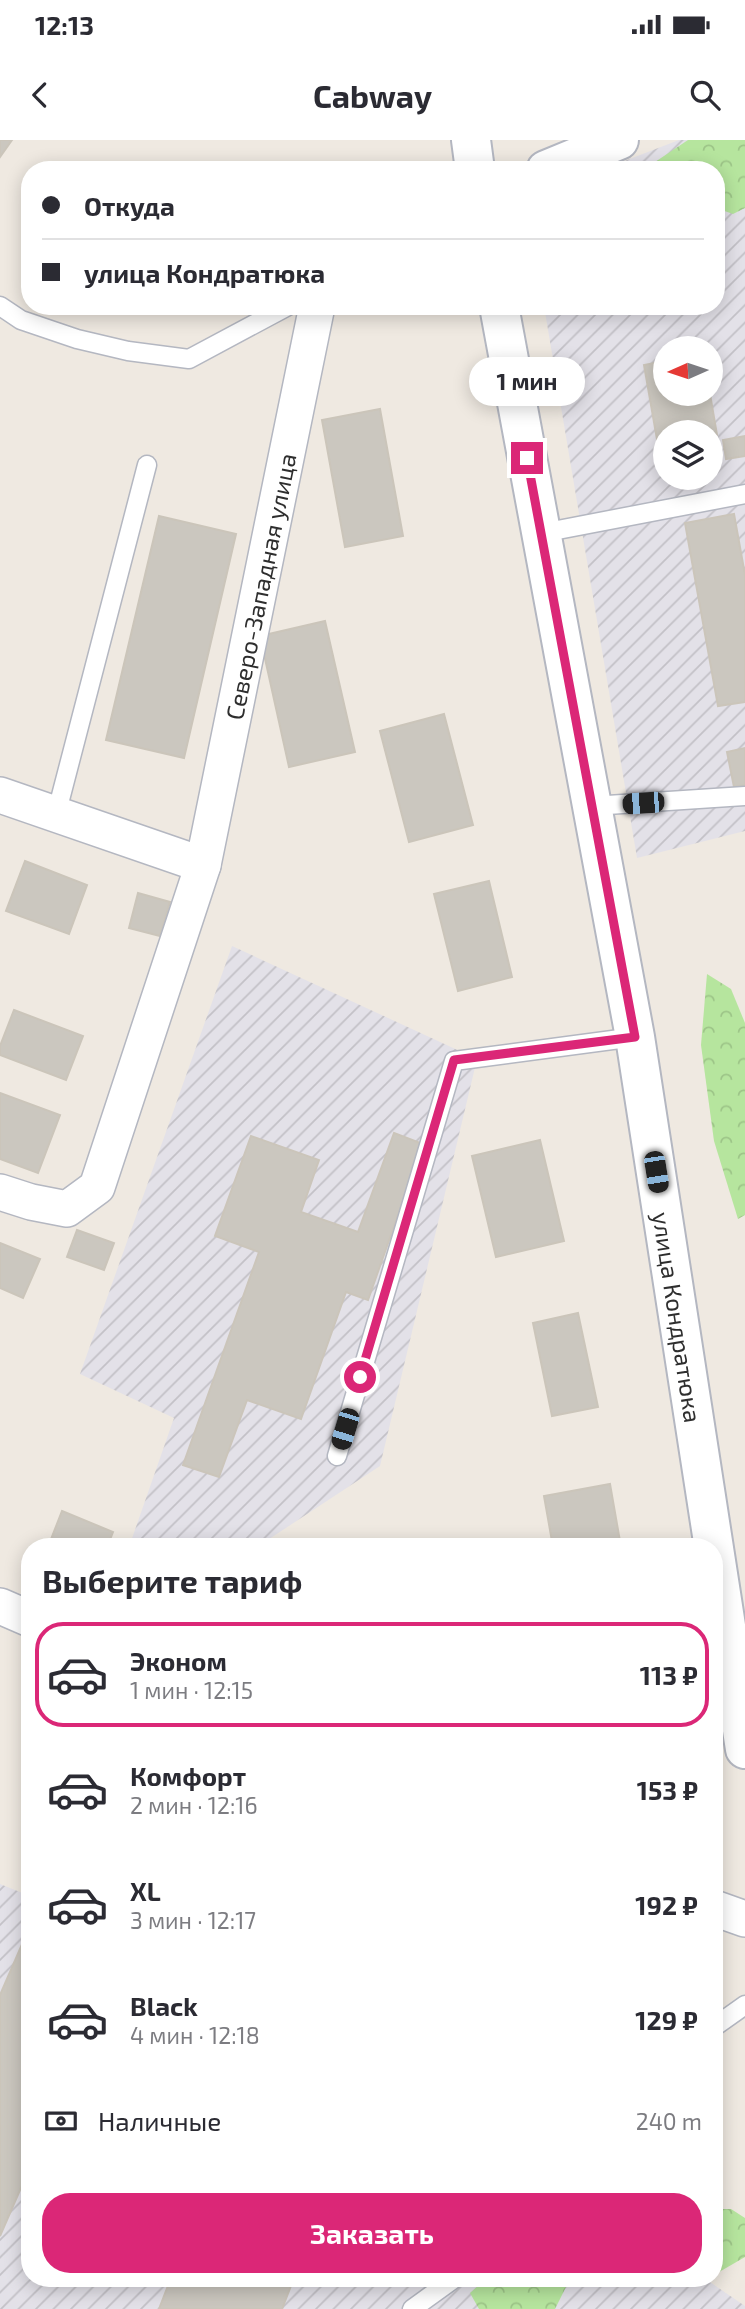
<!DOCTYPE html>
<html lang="ru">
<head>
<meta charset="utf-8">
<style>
	body { margin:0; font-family:"Exo 2",sans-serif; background:#f2f2f3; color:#2b2b33; height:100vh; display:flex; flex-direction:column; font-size:26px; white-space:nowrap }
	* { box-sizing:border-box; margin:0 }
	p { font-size:23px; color:#7c7c81 }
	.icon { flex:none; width:38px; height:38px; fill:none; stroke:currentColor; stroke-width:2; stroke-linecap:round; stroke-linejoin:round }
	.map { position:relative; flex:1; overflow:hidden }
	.side { position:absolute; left:21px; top:1398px; width:702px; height:749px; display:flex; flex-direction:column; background:#fff; border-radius:28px; box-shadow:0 4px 18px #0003 }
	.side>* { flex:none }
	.hud { position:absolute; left:21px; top:21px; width:704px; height:154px; border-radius:28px; box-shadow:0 4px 18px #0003; display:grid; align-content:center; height:154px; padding:0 21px; background:#fff }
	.needle { width:46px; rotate:267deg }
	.tools { position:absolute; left:653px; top:196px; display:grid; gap:14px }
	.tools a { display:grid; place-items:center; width:70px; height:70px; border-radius:50%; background:#fff; box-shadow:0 4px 18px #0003; font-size:35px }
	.end { position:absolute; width:32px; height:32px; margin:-16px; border:9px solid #db2777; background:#fff; box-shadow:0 0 0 4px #fff }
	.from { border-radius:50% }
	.bubble { position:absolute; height:49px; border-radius:24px; background:#fff; box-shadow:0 4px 18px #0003; font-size:23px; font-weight:700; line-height:49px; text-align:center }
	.car { position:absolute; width:21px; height:42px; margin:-21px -10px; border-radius:9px; box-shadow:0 0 5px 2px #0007; background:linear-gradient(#222 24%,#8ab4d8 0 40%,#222 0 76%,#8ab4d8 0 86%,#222 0) }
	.hud b { display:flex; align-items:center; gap:24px; height:66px; font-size:26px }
	.hud b+b { border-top:2px solid #e1e1e2 }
	.hud i { width:18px; height:18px; background:#2b2b33 }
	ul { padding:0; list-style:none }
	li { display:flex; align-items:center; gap:21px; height:105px; margin:0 14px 10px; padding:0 7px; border:4px solid transparent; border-radius:28px }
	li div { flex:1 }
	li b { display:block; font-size:26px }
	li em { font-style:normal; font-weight:700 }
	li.active { border-color:#db2777 }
	li>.icon { width:63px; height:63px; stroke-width:1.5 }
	h2 { padding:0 21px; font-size:32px; line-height:84px }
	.pay { display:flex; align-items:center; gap:18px; height:77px; padding:0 21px; font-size:26px }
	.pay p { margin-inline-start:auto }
	.action { display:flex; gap:14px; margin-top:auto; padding:14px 21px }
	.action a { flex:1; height:80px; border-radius:28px; background:#db2777; color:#fff; font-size:28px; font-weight:700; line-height:80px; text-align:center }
	.status { display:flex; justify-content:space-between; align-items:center; height:49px; padding:0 35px; background:#fff; direction:ltr }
	.status svg { height:19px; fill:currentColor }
	header { display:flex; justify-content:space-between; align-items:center; height:91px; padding:0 21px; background:#fff; font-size:32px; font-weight:700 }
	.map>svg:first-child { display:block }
	.industrial { fill:url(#industrial-furrows); fill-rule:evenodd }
	.forest { fill:url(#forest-crowns) }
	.building { fill:#cbc7bf; stroke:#cbc5ba; stroke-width:2 }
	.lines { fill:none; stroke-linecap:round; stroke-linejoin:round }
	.lane-casing { stroke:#b4b7c1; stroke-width:21 }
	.street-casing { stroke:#b4b7c1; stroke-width:38 }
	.secondary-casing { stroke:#b4b7c1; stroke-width:42 }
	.lane { stroke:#fff; stroke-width:18 }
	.street { stroke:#fff; stroke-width:35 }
	.secondary { stroke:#fff; stroke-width:38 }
	.route { stroke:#db2777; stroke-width:9 }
	.labels { text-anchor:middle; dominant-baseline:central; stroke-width:6; stroke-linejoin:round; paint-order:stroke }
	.street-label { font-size:24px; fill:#2e2e2e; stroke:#fff }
</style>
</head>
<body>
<div class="status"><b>12:13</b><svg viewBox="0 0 49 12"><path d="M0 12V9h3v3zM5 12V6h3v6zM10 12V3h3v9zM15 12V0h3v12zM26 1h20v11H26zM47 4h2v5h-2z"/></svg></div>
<header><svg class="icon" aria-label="back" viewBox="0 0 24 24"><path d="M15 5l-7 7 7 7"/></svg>Cabway<svg class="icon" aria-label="search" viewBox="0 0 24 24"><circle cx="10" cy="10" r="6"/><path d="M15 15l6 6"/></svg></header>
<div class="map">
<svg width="745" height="2169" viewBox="0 0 745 2169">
	<defs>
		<pattern id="industrial-furrows" width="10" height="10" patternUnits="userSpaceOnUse" patternTransform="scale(1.75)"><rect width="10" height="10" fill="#e3e1e8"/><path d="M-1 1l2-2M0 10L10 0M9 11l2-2" fill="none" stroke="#c3c1c7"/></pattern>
		<pattern id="forest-crowns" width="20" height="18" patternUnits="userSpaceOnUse" patternTransform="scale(1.75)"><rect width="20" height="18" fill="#b6e59e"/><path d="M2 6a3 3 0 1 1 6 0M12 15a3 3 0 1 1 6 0" fill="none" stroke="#9dc588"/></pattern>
	</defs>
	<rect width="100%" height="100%" fill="#efe9e1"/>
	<g class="industrial">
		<path d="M679,0h66v691l-108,27 -93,-552h172v-136h-115zM665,208h45v46h-45zM665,292h45v46h-45z"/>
		<path d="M232,806l245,113 -97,407 -123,81h-128l45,-129 -94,-44z"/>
		<path d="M0,1744l30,12v382h674l41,28v3h-745z"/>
	</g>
	<g class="forest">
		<path d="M688,0h57v68l-12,6 -17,-6v-38h-73z"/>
		<path d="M707,834l24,15 14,34v192l-7,4 -24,-78 -13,-96z"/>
		<path d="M714,2069h17l14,9v39l-31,18z"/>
		<path d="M486,2139v-1l84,1 -15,30h-76l-9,-16z"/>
	</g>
	<g class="building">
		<path d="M0,0h12l-12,17z"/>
		<path d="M665,221v33h45l7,41 -7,1v-4h-45v12l-7,1 -14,-80z"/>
		<path d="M380,269l23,127 -58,11 -23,-127z"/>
		<path d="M745,296v20l-19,3 -3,-19z"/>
		<path d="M734,374l11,61v127l-27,4 -33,-183z"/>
		<path d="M159,376l77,18 -52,224 -78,-18z"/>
		<path d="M325,481l30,131 -66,15 -29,-131z"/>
		<path d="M444,574l29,111 -64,17 -29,-111z"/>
		<path d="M745,608v37l-11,2 -7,-35z"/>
		<path d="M25,721l62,24 -18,49 -63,-23z"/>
		<path d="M489,741l23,96 -54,14 -24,-97z"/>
		<path d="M138,753l32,9 -10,34 -31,-8z"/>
		<path d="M14,870l69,26 -17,44 -66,-25v-9z"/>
		<path d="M0,953l60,22 -22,58 -38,-14z"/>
		<path d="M394,993l29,11 -55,156 -22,-8 -45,127 -54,-19 -28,77 -36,-12 76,-213 -44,-16 36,-100 68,24 -18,52 57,20z"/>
		<path d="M540,1000l24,101 -68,16 -24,-101z"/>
		<path d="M77,1090l37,13 -10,27 -37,-13z"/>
		<path d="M0,1103l40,16 -17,39 -23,-10z"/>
		<path d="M578,1173l20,94 -46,9 -19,-93z"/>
		<path d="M610,1344l11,63h-68l-9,-51z"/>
		<path d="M62,1371l51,21 -6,15h-59z"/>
		<path d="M30,1786v241l-30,69v-241z"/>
		<path d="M171,2138h123l-12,31h-123z"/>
	</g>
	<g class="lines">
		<g class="lane-casing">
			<g id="lane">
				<path d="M0,166l21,14 56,19 51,12 61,8 99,-53"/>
				<path d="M542,393l203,-39"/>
				<path d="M592,666l153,-10"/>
				<path d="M56,675l91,-350"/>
				<path d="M337,1316l117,-395 181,-24"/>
				<path d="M714,1887l31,-22"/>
				<path d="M412,2169l43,-31"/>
			</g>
		</g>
		<g class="street-casing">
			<g id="street">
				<path d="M0,655l203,70"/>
				<path id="s1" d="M0,1052l31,10 36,7 30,-22 106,-322 114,-559"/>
				<path d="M0,1466l30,13"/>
				<path d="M714,1768l31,11"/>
			</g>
		</g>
		<g class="secondary-casing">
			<g id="secondary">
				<path d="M471,0l4,30"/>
				<path d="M546,30l73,-30"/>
				<path id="s2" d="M499,166l136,731 110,712"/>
			</g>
		</g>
		<use href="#lane" class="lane"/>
		<use href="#street" class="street"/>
		<use href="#secondary" class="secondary"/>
	</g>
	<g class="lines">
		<path class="route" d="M360,1237l94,-317 181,-23 -108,-579"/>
	</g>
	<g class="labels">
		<g class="street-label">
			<text stroke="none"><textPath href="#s1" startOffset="730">Северо-Западная улица</textPath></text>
			<text stroke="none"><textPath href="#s2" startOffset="1027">улица Кондратюка</textPath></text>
		</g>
	</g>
</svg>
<div class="tools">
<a><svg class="needle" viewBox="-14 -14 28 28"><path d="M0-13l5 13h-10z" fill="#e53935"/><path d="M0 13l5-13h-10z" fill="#7c7c81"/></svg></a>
<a><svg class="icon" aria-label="layers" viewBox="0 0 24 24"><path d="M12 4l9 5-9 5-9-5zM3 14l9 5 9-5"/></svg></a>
</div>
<i class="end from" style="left:360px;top:1237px"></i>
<i class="end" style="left:527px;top:318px"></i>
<div class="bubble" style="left:469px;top:217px;width:116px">1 мин</div>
<i class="car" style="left:643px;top:663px;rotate:266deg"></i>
<i class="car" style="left:656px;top:1032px;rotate:171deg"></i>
<i class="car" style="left:345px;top:1289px;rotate:197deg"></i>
<div class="hud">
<b><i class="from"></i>Откуда</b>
<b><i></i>улица Кондратюка</b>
</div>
<section class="side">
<h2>Выберите тариф</h2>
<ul>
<li class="active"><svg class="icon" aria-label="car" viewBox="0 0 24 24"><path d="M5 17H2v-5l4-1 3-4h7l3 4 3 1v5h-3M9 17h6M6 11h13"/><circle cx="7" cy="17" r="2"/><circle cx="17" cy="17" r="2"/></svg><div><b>Эконом</b><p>1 мин · 12:15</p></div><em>113 ₽</em></li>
<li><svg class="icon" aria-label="car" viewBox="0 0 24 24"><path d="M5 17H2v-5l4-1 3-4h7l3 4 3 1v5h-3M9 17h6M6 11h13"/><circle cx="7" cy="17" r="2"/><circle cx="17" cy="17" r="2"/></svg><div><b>Комфорт</b><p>2 мин · 12:16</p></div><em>153 ₽</em></li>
<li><svg class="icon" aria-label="car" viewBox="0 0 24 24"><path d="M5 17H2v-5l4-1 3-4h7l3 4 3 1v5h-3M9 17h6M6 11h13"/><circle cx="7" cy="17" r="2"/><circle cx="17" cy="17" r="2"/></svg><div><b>XL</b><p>3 мин · 12:17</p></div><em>192 ₽</em></li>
<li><svg class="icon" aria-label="car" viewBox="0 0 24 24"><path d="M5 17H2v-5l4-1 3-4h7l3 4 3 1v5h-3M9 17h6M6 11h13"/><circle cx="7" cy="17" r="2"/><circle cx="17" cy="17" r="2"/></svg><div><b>Black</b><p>4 мин · 12:18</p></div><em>129 ₽</em></li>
</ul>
<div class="pay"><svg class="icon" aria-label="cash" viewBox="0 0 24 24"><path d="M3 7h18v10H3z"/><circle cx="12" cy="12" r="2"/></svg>Наличные<p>240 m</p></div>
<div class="action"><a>Заказать</a></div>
</section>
</div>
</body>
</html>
